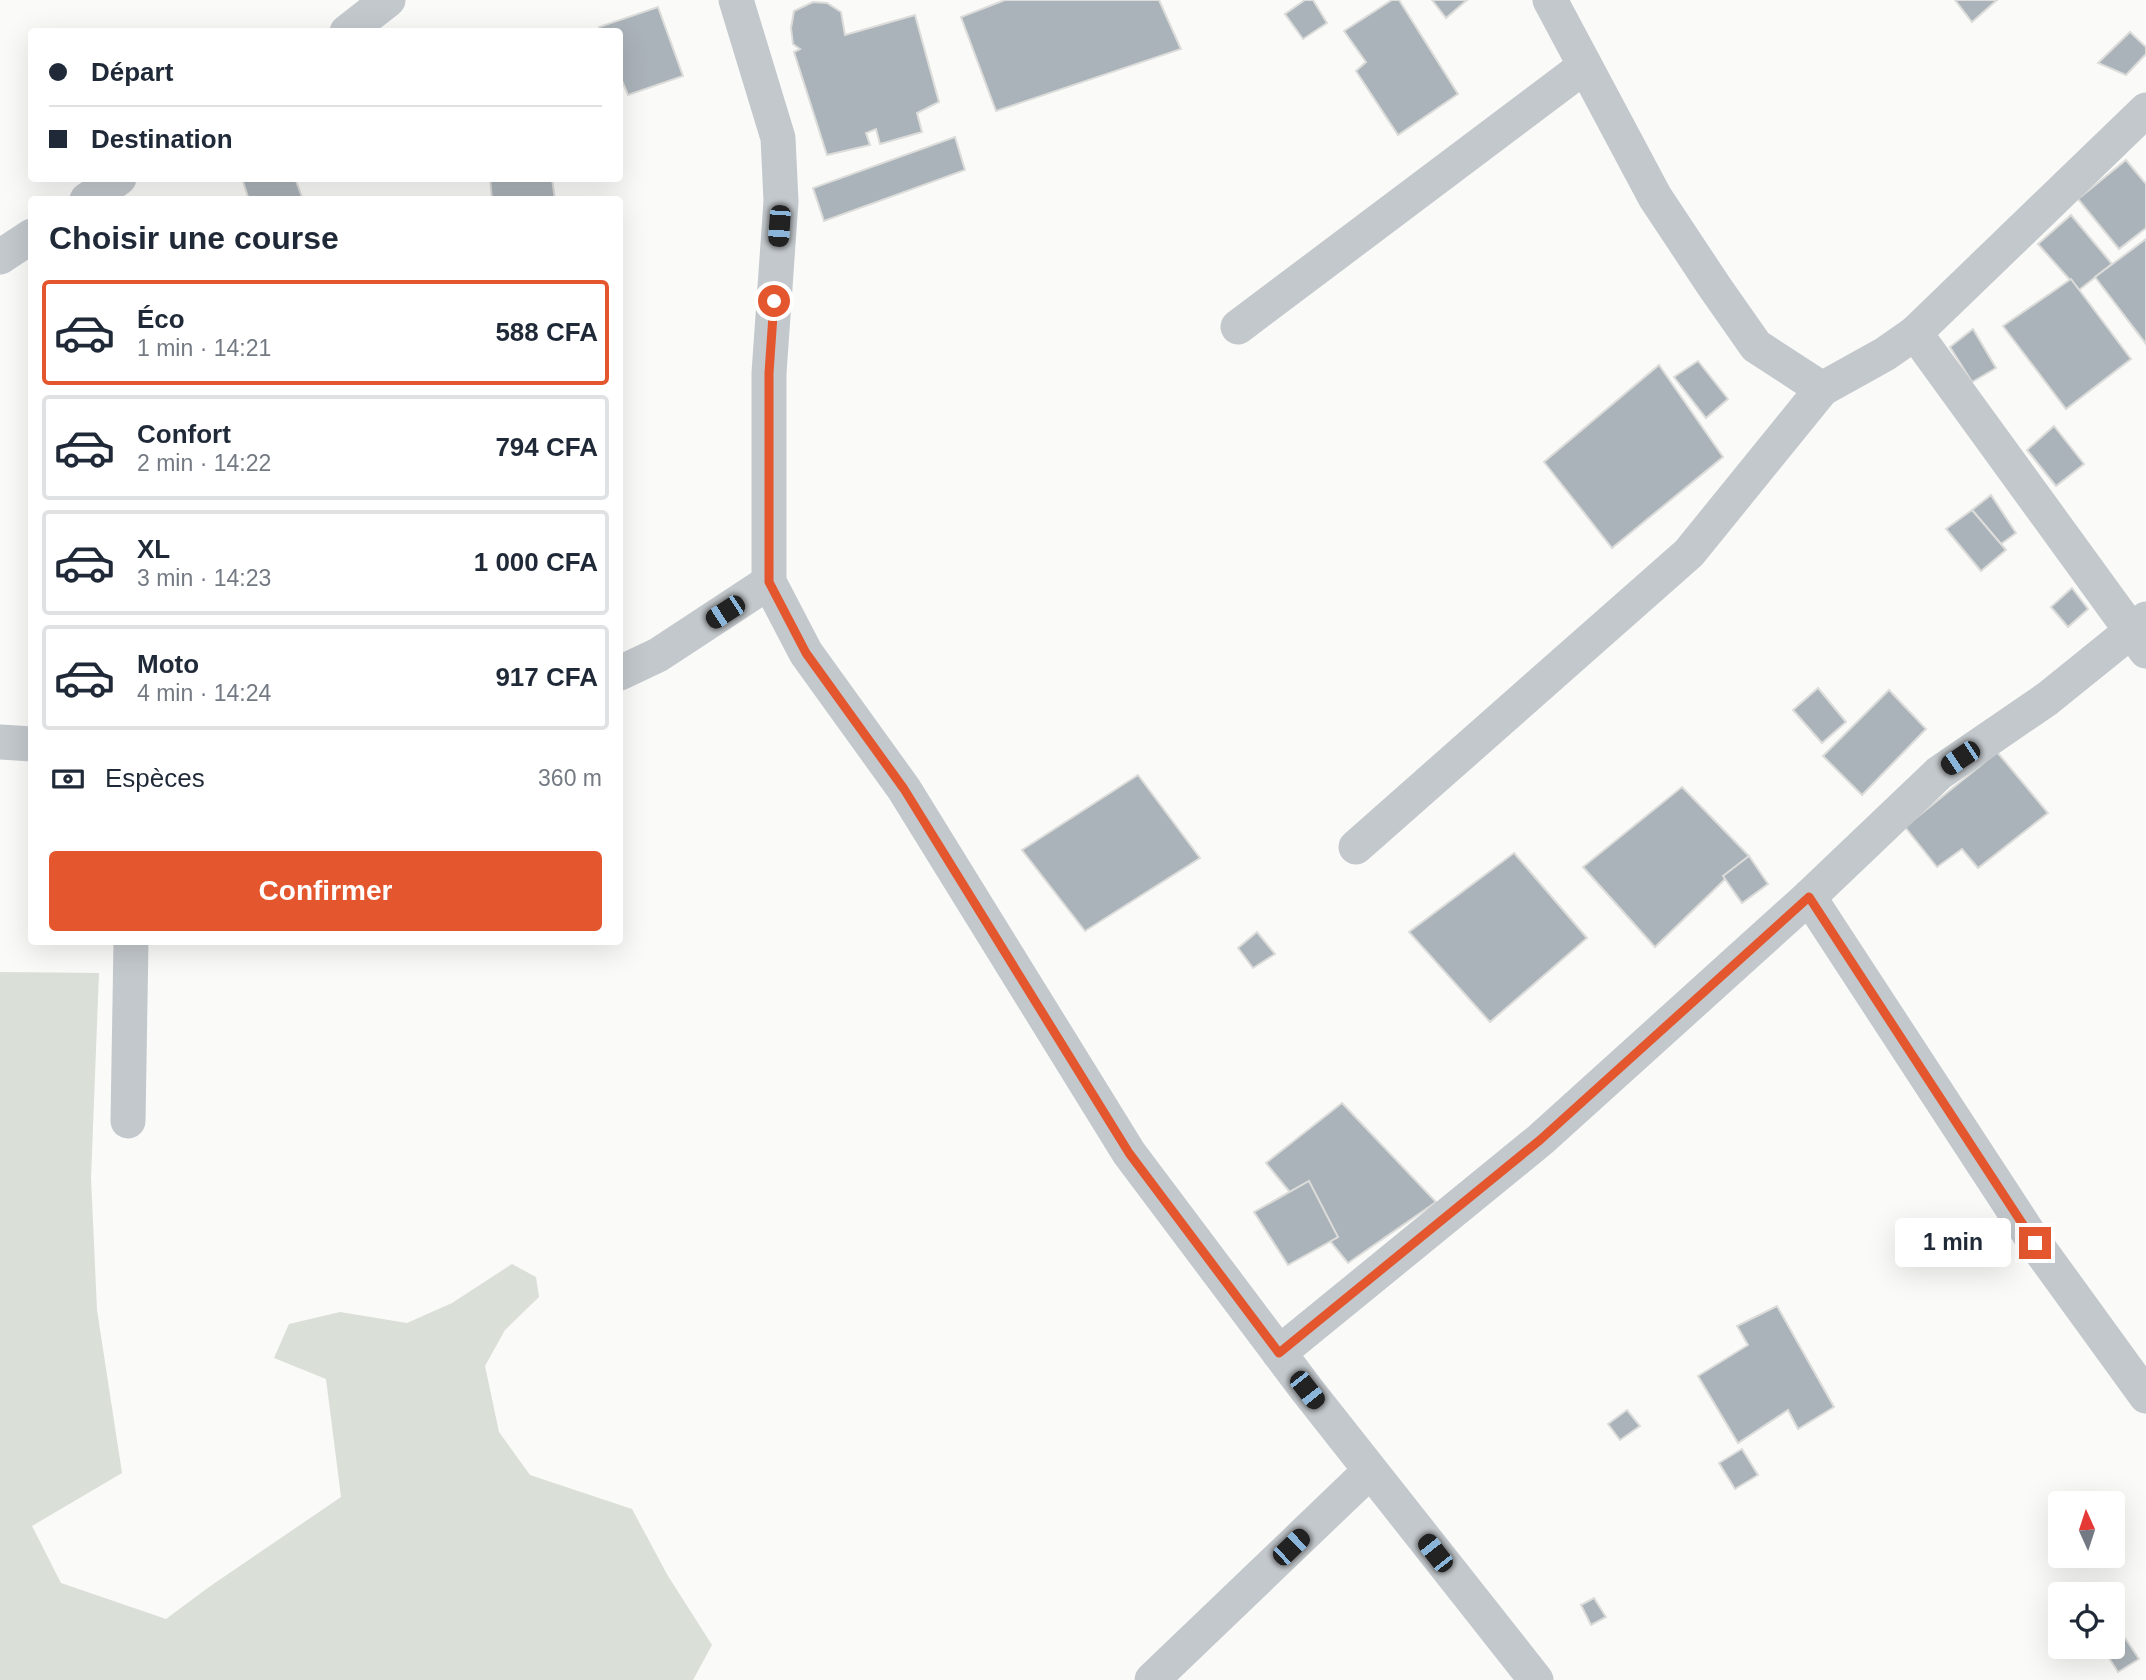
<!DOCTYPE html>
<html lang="fr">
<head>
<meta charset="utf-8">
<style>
	body { margin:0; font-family:Helvetica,sans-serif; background:#f6f6f7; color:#1f2937; height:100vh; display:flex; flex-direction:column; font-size:26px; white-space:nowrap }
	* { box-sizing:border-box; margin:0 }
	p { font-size:23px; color:#747a83 }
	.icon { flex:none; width:38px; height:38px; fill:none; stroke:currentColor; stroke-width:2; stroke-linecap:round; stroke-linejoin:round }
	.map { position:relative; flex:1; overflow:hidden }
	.details { position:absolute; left:28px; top:196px; width:595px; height:749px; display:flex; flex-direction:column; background:#fff; border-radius:7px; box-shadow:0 7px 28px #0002 }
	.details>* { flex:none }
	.hud { position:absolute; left:28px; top:28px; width:595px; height:154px; border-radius:7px; box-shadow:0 7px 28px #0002; display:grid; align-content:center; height:154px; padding:0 21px; background:#fff }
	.needle { width:46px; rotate:357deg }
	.tools { position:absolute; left:2048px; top:1491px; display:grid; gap:14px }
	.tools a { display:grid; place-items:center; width:77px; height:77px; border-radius:7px; background:#fff; box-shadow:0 7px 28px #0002; font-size:35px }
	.end { position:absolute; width:32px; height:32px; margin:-16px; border:9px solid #e4572e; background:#fff; box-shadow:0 0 0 4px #fff }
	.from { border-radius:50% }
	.bubble { position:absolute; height:49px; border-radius:7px; background:#fff; box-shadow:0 7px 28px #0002; font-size:23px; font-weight:700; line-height:49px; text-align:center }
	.car { position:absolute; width:21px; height:42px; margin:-21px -10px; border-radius:9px; box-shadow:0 0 5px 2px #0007; background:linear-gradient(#222 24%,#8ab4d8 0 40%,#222 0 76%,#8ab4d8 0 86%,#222 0) }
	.hud b { display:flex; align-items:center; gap:24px; height:66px; font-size:26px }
	.hud b+b { border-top:2px solid #e0e1e3 }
	.hud i { width:18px; height:18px; background:#1f2937 }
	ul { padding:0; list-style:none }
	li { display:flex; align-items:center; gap:21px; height:105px; margin:0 14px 10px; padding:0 7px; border:4px solid #e0e1e3; border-radius:7px }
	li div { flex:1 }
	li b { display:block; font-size:26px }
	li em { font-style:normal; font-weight:700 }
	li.active { border-color:#e4572e }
	li>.icon { width:63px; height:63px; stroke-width:1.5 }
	h2 { padding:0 21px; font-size:32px; line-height:84px }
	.pay { display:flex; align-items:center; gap:18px; height:77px; padding:0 21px; font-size:26px }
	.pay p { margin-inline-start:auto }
	.action { display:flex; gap:14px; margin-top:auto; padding:14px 21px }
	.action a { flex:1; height:80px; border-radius:7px; background:#e4572e; color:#fff; font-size:28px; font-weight:700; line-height:80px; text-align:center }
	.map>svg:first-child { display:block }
	.green { fill:#dadfd7 }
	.building { fill:#aab3b9; stroke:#dcdcda; stroke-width:2 }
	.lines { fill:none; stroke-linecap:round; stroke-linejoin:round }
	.minor { stroke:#c3c8cc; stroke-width:35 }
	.route { stroke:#e4572e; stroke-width:9 }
</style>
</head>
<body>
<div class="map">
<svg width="2146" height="1680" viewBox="0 0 2146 1680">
	<rect width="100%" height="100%" fill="#fafaf8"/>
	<path class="green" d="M0,972l99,1 -8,205 6,132 25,163 -90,53 29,57 105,36 43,-32 132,-90 -15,-118 -52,-21 15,-34 51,-12 67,11 45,-20 60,-39 24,13 3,20 -34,33 -20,36 14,66 31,43 102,34 36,67 44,69 -19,35h-693z"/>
	<g class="building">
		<path d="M1005,0h154l22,49 -185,62 -35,-94z"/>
		<path d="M1305,0h8l14,23 -24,16 -18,-25z"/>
		<path d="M1392,0h7l59,94 -60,41 -42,-64 10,-9 -22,-31z"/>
		<path d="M1432,0h35l-21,18z"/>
		<path d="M1955,0h42l-25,22z"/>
		<path d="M813,2l14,1 14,9 4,23 70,-20 24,87 -22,11 5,19 -42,12 -4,-15 -10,4 4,12 -43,10 -33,-103 6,-3 -7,-5 -2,-16 3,-17z"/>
		<path d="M658,7l25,69 -55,19 -8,-19v-44h-19l-2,-5z"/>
		<path d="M2130,32l16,15v7l-20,21 -28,-12z"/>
		<path d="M955,137l10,33 -141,51 -11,-33z"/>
		<path d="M2126,160l20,24v44l-27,21 -41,-50z"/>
		<path d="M242,178h53l8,22h-54z"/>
		<path d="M490,178h62l3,22h-63z"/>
		<path d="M2071,215l41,49 -33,26 -41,-46z"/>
		<path d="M2146,239v105l-51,-67z"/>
		<path d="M2071,279l60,80 -65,50 -63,-83z"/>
		<path d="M1973,329l23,39 -24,14 -22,-35z"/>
		<path d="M1698,361l30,38 -22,19 -32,-41z"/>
		<path d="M1659,365l64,92 -111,91 -68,-86z"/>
		<path d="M2054,426l30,38 -28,22 -29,-36z"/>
		<path d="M1991,495l25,38 -15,11 -29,-34z"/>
		<path d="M1972,510l34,40 -25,21 -35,-42z"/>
		<path d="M2072,588l16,21 -20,18 -17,-20z"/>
		<path d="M1818,688l28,34 -24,21 -29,-33z"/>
		<path d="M1889,690l37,39 -64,66 -39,-39z"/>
		<path d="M1997,752l51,61 -70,55 -16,-19 -25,18 -32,-40z"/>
		<path d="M1138,775l62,83 -115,73 -63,-81z"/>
		<path d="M1682,787l67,69 -94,91 -72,-80z"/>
		<path d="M1514,853l73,85 -97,84 -81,-90z"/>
		<path d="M1749,856l19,28 -26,19 -19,-27z"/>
		<path d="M1257,932l18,22 -22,14 -15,-20z"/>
		<path d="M1342,1103l94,99 -88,61 -82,-100z"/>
		<path d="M1309,1181l29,56 -50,28 -34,-53z"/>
		<path d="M1777,1306l57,101 -36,22 -10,-19 -50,33 -40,-67 50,-31 -11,-19z"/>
		<path d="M1627,1410l13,16 -20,14 -12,-16z"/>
		<path d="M1742,1449l16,26 -23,14 -16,-26z"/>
		<path d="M1594,1598l12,19 -15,8 -10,-20z"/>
		<path d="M2123,1635l16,24 -21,13 -16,-25h10v-6z"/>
	</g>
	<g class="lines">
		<g class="minor">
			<path d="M736,0l42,138 3,63 -12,172v209l37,71 98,136 225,364 178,237 229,290"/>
			<path d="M1550,0l105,197 59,89 42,60 66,43 63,-35 30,-21 231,-223"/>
			<path d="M347,32l41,-32"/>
			<path d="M87,200l32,-22"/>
			<path d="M0,257l32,-21"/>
			<path d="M1238,327l347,-261"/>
			<path d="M1915,333l231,318"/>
			<path d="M620,673l38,-18 111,-73"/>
			<path d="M0,742l32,2"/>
			<path d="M1356,847l333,-294 133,-164"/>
			<path d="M1809,897l226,346 111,153"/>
			<path d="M128,1121l3,-179"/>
			<path d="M1279,1353l261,-213 269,-243 130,-124 108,-74 99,-80"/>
			<path d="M1152,1680l218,-209"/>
		</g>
	</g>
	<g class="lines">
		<path class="route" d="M774,301l-5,72v209l37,71 98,136 225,364 150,200 261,-213 269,-243 226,346"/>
	</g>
</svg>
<div class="tools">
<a><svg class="needle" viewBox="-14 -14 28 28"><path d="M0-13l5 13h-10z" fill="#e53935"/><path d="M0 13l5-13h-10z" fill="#747a83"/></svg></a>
<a><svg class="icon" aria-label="locate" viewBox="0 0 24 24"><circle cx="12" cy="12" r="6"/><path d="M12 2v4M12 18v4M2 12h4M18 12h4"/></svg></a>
</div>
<i class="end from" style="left:774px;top:301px"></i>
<i class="end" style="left:2035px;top:1243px"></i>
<div class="bubble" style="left:1895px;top:1218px;width:116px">1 min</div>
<i class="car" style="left:779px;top:226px;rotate:184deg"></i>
<i class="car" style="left:725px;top:612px;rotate:237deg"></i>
<i class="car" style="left:1960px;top:758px;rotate:236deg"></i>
<i class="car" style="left:1307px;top:1390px;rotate:142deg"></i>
<i class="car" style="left:1291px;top:1547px;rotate:46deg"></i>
<i class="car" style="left:1435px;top:1553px;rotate:322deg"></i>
<div class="hud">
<b><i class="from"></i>Départ</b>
<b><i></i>Destination</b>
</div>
<section class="details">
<h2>Choisir une course</h2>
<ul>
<li class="active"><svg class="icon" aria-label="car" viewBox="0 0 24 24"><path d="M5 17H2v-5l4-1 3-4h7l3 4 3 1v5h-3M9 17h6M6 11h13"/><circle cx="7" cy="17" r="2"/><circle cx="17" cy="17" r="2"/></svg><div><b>Éco</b><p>1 min · 14:21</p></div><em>588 CFA</em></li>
<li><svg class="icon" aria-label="car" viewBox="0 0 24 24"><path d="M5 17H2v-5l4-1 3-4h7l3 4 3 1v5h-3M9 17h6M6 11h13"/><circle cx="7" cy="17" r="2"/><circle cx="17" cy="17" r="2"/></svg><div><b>Confort</b><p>2 min · 14:22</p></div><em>794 CFA</em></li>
<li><svg class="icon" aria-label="car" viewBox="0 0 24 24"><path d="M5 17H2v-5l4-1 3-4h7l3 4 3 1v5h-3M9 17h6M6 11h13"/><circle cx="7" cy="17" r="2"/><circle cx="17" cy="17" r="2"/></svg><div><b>XL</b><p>3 min · 14:23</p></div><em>1 000 CFA</em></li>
<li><svg class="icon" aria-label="car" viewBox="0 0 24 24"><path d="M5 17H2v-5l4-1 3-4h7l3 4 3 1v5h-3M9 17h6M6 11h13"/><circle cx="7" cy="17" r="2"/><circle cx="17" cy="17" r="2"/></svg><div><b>Moto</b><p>4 min · 14:24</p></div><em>917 CFA</em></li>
</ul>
<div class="pay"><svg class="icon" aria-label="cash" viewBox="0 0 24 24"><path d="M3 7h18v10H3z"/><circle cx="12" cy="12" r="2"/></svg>Espèces<p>360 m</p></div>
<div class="action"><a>Confirmer</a></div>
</section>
</div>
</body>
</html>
